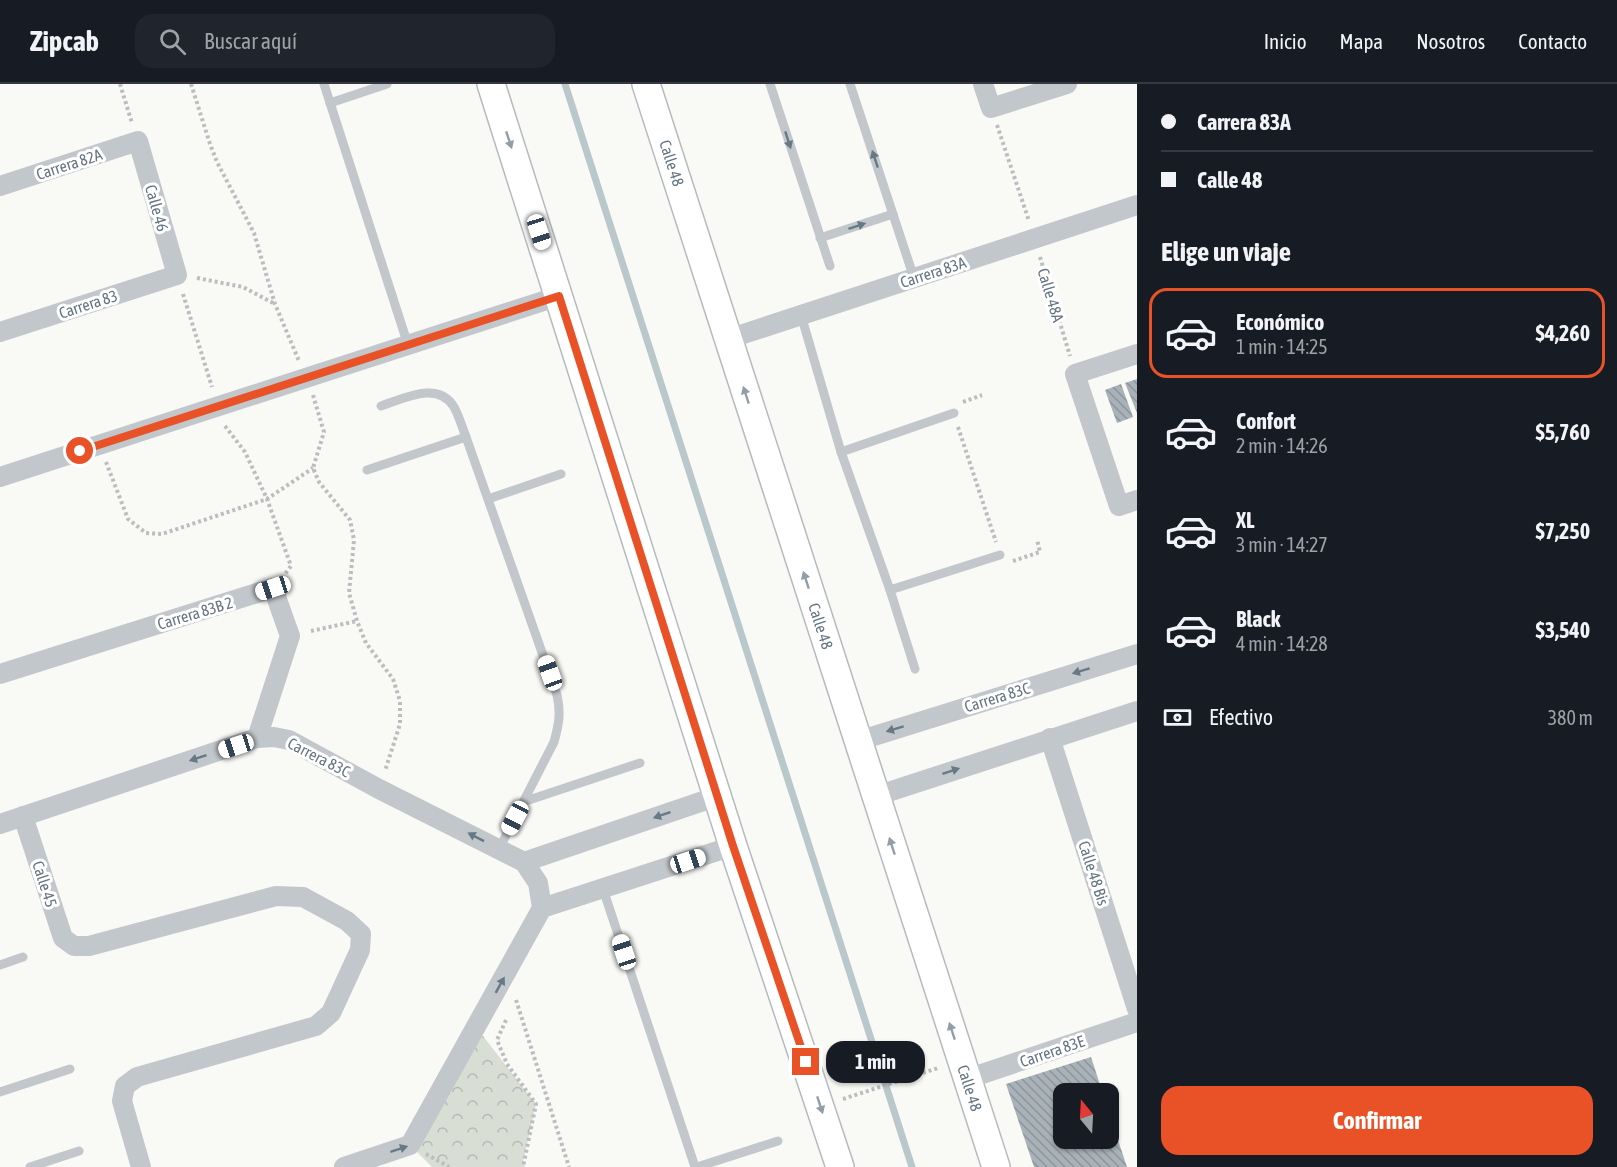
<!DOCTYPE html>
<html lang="es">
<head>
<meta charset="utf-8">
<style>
	body { margin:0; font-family:"Asap Condensed",sans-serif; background:#20242c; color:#f1f3f6; height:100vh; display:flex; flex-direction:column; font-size:22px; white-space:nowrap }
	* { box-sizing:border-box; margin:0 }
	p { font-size:20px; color:#9ea1a6 }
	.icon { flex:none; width:33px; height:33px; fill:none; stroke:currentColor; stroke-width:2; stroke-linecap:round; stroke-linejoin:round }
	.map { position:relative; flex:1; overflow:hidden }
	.panel { display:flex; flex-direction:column; background:#171b24; width:480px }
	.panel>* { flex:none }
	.guide { display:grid; align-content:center; height:132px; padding:0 24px; background:#171b24 }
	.needle { width:39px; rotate:342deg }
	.buttons { position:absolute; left:1053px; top:999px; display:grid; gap:12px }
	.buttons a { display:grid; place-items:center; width:66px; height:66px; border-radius:12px; background:#171b24; box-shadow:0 2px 4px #0004; font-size:30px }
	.end { position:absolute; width:27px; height:27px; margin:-14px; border:8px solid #e95127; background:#fff; box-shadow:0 0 0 3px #fff }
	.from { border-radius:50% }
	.bubble { position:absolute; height:42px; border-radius:18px; background:#171b24; box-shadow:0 2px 4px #0004; font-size:20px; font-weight:700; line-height:42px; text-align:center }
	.car { position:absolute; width:18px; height:36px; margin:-18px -9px; border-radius:8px; box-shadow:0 0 4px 2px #0007; background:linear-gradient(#fff 24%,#345 0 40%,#fff 0 76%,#345 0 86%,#fff 0) }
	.guide b { display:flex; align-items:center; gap:21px; height:57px; font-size:22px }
	.guide b+b { border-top:2px solid #363941 }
	.guide i { width:15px; height:15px; background:#f1f3f6 }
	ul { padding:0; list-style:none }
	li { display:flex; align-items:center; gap:18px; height:90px; margin:0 12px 9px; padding:0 12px; border:3px solid transparent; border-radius:18px }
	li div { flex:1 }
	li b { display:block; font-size:22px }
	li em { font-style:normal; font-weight:700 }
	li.active { border-color:#e95127 }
	li>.icon { width:54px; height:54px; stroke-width:1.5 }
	h2 { padding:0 24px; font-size:27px; line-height:72px }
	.pay { display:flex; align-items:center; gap:15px; height:66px; padding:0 24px; font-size:22px }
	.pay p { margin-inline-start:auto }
	.button { display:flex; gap:12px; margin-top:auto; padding:12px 24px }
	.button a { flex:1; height:69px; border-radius:18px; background:#e95127; color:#fff; font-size:24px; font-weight:700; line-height:69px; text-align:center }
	header { display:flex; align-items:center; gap:36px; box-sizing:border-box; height:84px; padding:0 30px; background:#171b24; border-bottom:2px solid #363941 }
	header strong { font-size:28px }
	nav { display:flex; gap:33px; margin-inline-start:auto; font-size:21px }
	.search { width:420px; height:54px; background:#20242c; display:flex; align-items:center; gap:15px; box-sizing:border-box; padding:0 21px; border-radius:18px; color:#9ea1a6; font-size:22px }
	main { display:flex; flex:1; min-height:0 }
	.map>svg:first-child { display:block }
	.park { fill:url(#park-crowns) }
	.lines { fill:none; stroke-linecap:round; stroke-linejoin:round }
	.stream { stroke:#bac7cb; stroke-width:7 }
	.building { fill:url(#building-back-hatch) }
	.secondary-casing { stroke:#b4bbbf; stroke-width:30 }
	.path { stroke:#babec1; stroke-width:4; stroke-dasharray:3 3; stroke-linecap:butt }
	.service { stroke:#c2c7cb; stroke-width:9 }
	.minor { stroke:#c2c7cb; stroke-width:20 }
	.secondary { stroke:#fff; stroke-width:27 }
	.oneway { fill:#929ea8 }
	.oneway2 { fill:#687986 }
	.route { stroke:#e95127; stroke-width:8 }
	.labels { text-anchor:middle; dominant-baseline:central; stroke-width:6; stroke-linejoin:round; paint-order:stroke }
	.street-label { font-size:16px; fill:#637582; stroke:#fff }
</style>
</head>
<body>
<header>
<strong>Zipcab</strong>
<div class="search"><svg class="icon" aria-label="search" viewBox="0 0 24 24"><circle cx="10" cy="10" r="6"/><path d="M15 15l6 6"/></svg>Buscar aquí</div>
<nav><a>Inicio</a><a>Mapa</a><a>Nosotros</a><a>Contacto</a></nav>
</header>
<main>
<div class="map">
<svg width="1137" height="1083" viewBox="0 0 1137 1083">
	<defs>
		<pattern id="park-crowns" width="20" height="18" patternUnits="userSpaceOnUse" patternTransform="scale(1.5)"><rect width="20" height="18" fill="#d9ded5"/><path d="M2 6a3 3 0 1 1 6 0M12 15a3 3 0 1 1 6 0" fill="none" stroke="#b4b9b2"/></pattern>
		<pattern id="building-back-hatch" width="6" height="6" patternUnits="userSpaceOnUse" patternTransform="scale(1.5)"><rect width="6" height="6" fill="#a9b2b8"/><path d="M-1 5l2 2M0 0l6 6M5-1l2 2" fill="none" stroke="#8d959b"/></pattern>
	</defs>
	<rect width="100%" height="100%" fill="#f9f9f6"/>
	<path class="park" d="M476,943l60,77 -13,58 2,5h-93l-22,-22z"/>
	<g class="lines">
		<path class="stream" d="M565,0l347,1083"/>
	</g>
	<g class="building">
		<path d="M1137,295v34l-12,-30z"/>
		<path d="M1121,300l12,33 -16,6 -12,-33z"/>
		<path d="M1091,973l12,37h-39v44h44l1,-25 18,54h-93l-28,-83z"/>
	</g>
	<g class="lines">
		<g class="secondary-casing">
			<g id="secondary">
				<path d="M491,0l242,762 107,321"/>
				<path d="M646,0l350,1083"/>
			</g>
		</g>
		<g class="path">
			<path d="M120,0l12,39"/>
			<path d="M191,0l19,60 7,18 37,71 21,71 24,57"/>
			<path d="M997,41l32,96"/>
			<path d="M1040,173l30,99"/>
			<path d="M197,194l46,9 32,17"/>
			<path d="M183,210l29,93"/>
			<path d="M313,311l11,37 -11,36 6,14 31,38 4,20 -5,53 8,28 9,22 27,36 7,22v23l-15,47"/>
			<path d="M963,318l19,-7"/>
			<path d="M225,342l20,26 22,47 24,67 -6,8"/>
			<path d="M958,343l38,115"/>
			<path d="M106,378l22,57 18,14 16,1 105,-35 46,-31"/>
			<path d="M1013,477l27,-9 -3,-12"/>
			<path d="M311,547l46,-10"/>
			<path d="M516,916l53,167"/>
			<path d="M506,936l-9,20 10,24 29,40 -13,63"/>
			<path d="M843,1015l95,-31"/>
			<path d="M426,1070l23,13"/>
		</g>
		<g class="service">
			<path d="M324,0l84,261"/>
			<path d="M770,0l60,182"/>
			<path d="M850,0l64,194"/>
			<path d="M330,19l57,-19"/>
			<path d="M820,154l73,-24"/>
			<path d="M801,231l40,137 49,138 25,79"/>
			<path d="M381,322c22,-7 57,-26 73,1 5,9 8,20 12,30l91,258c4,18 2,29 -3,47l-55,107"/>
			<path d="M841,368l113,-39"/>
			<path d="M367,386l99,-33"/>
			<path d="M488,415l73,-25"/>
			<path d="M890,506l110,-35"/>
			<path d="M523,718l117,-39"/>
			<path d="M603,805l92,278"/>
			<path d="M0,881l23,-8"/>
			<path d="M0,1008l70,-23"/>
			<path d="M30,1083l49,-16"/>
			<path d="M697,1083l81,-26"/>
		</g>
		<g class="minor">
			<path d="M983,0l8,24 76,-24"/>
			<path d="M0,102l138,-45 39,134 -177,57"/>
			<path d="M728,255l409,-134"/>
			<path d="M1137,270l-62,20 44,132 18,-6"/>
			<path d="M0,393l559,-181"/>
			<path d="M0,590l273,-86 17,48 -33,102"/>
			<path d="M1050,654l87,271"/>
			<path d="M858,657l279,-87"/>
			<path d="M876,712l261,-85"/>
			<path d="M23,732l40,122 11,8h15l187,-50 27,1 44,24 14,13 -1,16 -29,63 -15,13 -179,51 -12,9 -3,15 19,66"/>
			<path d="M0,740l257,-86 17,-1 15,3 90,49 145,73 14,21 4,25 -132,237 -66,22"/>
			<path d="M524,778l194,-66"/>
			<path d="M542,824l191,-62"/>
			<path d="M967,995l170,-57"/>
		</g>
		<use href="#secondary" class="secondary"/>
	</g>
	<defs><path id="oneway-solid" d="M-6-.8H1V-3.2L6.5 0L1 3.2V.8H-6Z" transform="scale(1.5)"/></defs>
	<g class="oneway">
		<use href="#oneway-solid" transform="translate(509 56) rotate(72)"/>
		<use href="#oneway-solid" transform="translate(746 311) rotate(-108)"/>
		<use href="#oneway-solid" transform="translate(806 496) rotate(-108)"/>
		<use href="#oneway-solid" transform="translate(892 762) rotate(-108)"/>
		<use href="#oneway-solid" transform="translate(952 947) rotate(-108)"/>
		<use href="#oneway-solid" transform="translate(820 1021) rotate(72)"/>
	</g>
	<g class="oneway2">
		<use href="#oneway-solid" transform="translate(788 56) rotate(72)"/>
		<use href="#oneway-solid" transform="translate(875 75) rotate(-108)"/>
		<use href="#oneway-solid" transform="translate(857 142) rotate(-18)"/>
		<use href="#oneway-solid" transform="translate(1081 587) rotate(163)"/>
		<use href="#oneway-solid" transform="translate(895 645) rotate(163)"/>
		<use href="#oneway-solid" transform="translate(198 674) rotate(162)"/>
		<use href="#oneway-solid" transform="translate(951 687) rotate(-18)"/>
		<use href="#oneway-solid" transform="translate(662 731) rotate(161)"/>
		<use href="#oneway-solid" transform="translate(476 753) rotate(-153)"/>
		<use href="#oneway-solid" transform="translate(500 901) rotate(-61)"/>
		<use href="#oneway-solid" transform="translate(399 1065) rotate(-18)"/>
	</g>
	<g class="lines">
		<path class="route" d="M80,367l479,-155 174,550 73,216"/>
	</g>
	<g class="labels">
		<g class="street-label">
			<text transform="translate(672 79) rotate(72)">Calle 48</text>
			<text transform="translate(69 80) rotate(-18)">Carrera 82A</text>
			<text transform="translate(157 124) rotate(74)">Calle 46</text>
			<text transform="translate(933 188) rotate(-18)">Carrera 83A</text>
			<text transform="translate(1051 211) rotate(73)">Calle 48A</text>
			<text transform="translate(88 220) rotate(-18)">Carrera 83</text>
			<text transform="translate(195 529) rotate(-17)">Carrera 83B 2</text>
			<text transform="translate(821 542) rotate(72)">Calle 48</text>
			<text transform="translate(997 613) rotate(-17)">Carrera 83C</text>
			<text transform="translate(319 673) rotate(27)">Carrera 83C</text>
			<text transform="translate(1094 789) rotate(72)">Calle 48 Bis</text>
			<text transform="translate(45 800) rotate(72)">Calle 45</text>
			<text transform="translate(1052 967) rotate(-19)">Carrera 83E</text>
			<text transform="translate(970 1004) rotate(72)">Calle 48</text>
		</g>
	</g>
</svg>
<div class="buttons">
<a><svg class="needle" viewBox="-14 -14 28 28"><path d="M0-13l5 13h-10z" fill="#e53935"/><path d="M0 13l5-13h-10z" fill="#9ea1a6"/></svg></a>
</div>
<i class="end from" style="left:80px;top:367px"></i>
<i class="end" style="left:806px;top:978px"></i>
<div class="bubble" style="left:826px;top:957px;width:99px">1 min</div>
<i class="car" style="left:539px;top:148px;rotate:162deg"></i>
<i class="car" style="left:273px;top:504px;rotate:252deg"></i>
<i class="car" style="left:550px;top:589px;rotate:340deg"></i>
<i class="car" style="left:236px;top:662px;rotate:252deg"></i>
<i class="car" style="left:515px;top:734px;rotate:208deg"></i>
<i class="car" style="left:688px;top:777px;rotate:72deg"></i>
<i class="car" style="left:624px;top:868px;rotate:342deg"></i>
</div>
<section class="panel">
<div class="guide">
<b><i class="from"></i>Carrera 83A</b>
<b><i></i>Calle 48</b>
</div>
<h2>Elige un viaje</h2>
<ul>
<li class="active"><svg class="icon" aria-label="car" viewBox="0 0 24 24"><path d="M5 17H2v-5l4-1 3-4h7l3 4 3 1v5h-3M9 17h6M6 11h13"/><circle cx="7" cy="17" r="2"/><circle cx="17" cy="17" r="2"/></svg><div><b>Económico</b><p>1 min · 14:25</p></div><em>$4,260</em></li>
<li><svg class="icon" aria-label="car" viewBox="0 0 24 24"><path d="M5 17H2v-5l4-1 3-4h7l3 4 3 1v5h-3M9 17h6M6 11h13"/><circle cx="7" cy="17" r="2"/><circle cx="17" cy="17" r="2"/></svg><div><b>Confort</b><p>2 min · 14:26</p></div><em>$5,760</em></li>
<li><svg class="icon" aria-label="car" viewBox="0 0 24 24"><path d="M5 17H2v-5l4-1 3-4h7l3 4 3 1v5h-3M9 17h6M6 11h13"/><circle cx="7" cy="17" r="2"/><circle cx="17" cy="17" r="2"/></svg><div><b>XL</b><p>3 min · 14:27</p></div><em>$7,250</em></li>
<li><svg class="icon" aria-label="car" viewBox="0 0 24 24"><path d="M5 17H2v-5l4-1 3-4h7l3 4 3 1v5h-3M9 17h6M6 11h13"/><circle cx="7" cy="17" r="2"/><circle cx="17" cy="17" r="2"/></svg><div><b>Black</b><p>4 min · 14:28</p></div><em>$3,540</em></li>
</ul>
<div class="pay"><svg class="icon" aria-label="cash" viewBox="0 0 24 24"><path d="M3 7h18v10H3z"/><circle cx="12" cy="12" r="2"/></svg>Efectivo<p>380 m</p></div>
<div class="button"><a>Confirmar</a></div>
</section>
</main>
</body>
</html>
